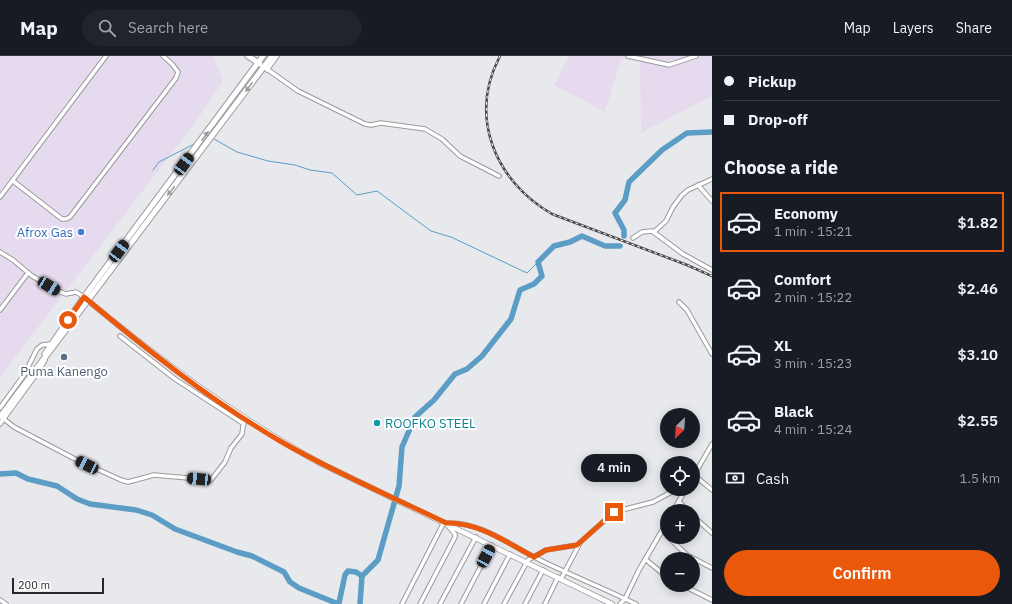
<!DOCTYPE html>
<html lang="en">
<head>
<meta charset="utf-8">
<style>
	body { margin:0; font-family:"IBM Plex Sans",sans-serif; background:#20242c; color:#f1f3f6; height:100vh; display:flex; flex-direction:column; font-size:15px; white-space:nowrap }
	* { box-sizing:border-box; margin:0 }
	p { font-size:13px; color:#9ea1a6 }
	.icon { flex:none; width:22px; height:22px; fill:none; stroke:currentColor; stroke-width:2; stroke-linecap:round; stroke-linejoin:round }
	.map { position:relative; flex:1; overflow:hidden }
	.side { display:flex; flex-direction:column; background:#171b24; width:300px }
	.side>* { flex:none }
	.hud { display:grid; align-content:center; height:88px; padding:0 12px; background:#171b24 }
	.needle { width:26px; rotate:205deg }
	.controls { position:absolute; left:660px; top:352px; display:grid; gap:8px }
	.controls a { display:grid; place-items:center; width:40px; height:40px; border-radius:50%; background:#171b24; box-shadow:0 2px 10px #0003; font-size:20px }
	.scale { position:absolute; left:12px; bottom:10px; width:92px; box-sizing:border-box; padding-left:4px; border:2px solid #282829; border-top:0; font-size:11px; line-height:14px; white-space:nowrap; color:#282829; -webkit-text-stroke:3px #fff; paint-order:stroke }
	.end { position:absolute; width:18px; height:18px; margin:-9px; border:5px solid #ea580c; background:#fff; box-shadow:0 0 0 2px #fff }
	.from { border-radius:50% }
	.bubble { position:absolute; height:28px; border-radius:14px; background:#171b24; box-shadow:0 2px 10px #0003; font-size:13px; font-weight:600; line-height:28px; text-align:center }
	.car { position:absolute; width:12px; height:24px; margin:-12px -6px; border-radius:5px; box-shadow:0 0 3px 1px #0007; background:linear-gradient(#222 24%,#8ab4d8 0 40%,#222 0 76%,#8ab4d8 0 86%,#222 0) }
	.hud b { display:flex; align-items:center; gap:14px; height:38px; font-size:15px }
	.hud b+b { border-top:1px solid #363941 }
	.hud i { width:10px; height:10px; background:#f1f3f6 }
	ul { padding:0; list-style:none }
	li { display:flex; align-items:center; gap:12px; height:60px; margin:0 8px 6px; padding:0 4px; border:2px solid transparent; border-radius:0px }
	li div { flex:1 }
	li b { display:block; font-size:15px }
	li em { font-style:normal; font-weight:600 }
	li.selected { border-color:#ea580c }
	li>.icon { width:36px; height:36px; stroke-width:1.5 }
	h2 { padding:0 12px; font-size:18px; line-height:48px }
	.pay { display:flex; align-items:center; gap:10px; height:44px; padding:0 12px; font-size:15px }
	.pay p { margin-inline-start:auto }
	.cta { display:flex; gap:8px; margin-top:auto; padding:8px 12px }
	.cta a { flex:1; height:46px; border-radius:24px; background:#ea580c; color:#fff; font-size:16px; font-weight:600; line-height:46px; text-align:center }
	header { display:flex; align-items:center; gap:24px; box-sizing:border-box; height:56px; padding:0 20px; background:#171b24; border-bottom:1px solid #363941 }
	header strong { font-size:19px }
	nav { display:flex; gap:22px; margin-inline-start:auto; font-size:14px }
	.search { width:280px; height:36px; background:#20242c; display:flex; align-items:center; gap:10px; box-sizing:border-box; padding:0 14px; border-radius:22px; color:#9ea1a6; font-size:15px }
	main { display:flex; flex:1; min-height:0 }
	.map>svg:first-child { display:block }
	.industrial { fill:#e6daee }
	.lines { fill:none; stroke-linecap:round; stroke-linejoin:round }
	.stream { stroke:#5b9dc5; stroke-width:1 }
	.river { stroke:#5b9dc5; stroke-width:5.5 }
	.minor-casing { stroke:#9a9a9e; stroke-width:5.5 }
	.major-casing { stroke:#9a9a9e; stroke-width:6 }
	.highway-casing { stroke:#9a9a9e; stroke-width:7 }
	.minor { stroke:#fff; stroke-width:3.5 }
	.major { stroke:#fff; stroke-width:4.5 }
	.highway { stroke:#fff; stroke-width:5 }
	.rail-casing { stroke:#474749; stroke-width:2.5 }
	.rail { stroke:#fff; stroke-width:1; stroke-dasharray:3; stroke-linecap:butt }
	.oneway { fill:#9e9e9f }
	.route { stroke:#ea580c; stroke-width:5 }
	.shop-dot { fill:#3f7fe0; stroke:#fff; stroke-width:1.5 }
	.service-dot { fill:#5c6f8a; stroke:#fff; stroke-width:1.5 }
	.culture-dot { fill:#0f9aa8; stroke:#fff; stroke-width:1.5 }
	.labels { text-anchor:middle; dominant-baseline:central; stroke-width:4; stroke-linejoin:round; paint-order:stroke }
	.shop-label { font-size:13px; fill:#366cbe; stroke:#fff; text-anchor:end }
	.service-label { font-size:13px; fill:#4e5e75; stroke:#fff }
	.culture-label { font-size:13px; fill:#0d838f; stroke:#fff; text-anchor:start }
</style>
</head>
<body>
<header>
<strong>Map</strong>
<div class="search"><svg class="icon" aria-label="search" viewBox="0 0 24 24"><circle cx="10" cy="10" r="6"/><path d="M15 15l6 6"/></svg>Search here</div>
<nav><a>Map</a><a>Layers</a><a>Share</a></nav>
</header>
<main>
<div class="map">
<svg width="712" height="548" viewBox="0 0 712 548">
	<rect width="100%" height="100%" fill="#e8e9ed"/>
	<g class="industrial">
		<path d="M0,0h214l9,25 -26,39 -197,257z"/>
		<path d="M569,0h143v40l-71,37 -1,-72 -19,-2 -16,53 -51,-27z"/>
	</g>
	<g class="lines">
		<g class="stream">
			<path d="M214,83l23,13 31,9 27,4 15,5 22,3 25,22 20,-4 54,40 20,6 76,36 11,-11"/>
			<path d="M153,114l6,-8 35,-18"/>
		</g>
		<g class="river">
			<path d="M624,180v-6l-9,-17 10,-13 4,-18 33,-32 25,-17 25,-1"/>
			<path d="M0,418l16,-1 12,6 29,7 20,13 13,5 46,6 16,5 23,14 62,23 15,4 32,16 6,10 9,6 37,15h3l6,-28 3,-4 8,1 6,4"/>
			<path d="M360,548l2,-28 16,-16 21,-74 3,-39 13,-30 19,-17 21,-26 12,-5 15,-13 29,-37 9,-29 14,-6 8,-8 -4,-14 16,-16 16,-4 12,-6 23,10h15"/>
		</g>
		<g class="minor-casing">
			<g id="minor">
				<path d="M628,0l41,9 27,-9"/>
				<path d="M264,11l34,24 67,33 6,1 10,-2 44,6 17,10 18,17 39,20"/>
				<path d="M267,14l10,-14"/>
				<path d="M13,125l49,38h4l4,-2 106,-139 2,-6 -6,-8 -9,-8"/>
				<path d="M698,129l14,16"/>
				<path d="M0,141l106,-141"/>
				<path d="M654,176l12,-11 7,-14 9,-12 6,-5 24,-11"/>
				<path d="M633,182l9,-6 10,-1 31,23 29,16"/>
				<path d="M0,196l13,8 19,16 26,15 8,3 10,-2 8,5"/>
				<path d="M679,246l8,8 25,44"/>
				<path d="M0,254l28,-37"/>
				<path d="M120,280l55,43 69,45"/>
				<path d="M0,352l24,-33 13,-26 5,-4 9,-1"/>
				<path d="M4,363l10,8 61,32 46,21 7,2 26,-7 57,5 14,-18 6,-14 11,-14 2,-15"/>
				<path d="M0,368l38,-52 7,-12"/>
				<path d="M694,419l18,15"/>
				<path d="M693,421l19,-33"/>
				<path d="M679,445l8,10"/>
				<path d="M673,455l13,-22"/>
				<path d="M693,460l19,17"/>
				<path d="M446,467c35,-2 65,23 96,38 31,15 63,28 94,43"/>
				<path d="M668,481l19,18 25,13"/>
				<path d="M645,503l22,18"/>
				<path d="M561,523l19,-36"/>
				<path d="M682,529l30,15"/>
				<path d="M0,544l6,4"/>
				<path d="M402,548l42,-82"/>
				<path d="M420,548l35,-67v-3l-7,-8"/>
				<path d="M440,548l36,-67"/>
				<path d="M461,548l31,-59"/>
				<path d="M484,548l26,-50"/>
				<path d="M504,548l24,-44 18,-10 31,-5 37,-33 39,-10 24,-13"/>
				<path d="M525,548l18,-34"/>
				<path d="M545,548l13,-27"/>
				<path d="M620,548l5,-5 14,-29 28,-48"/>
			</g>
		</g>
		<g class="major-casing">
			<path id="major" d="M86,243c74,61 151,119 236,165l290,140"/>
		</g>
		<g class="highway-casing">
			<g id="highway">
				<path d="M248,0l12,8"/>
				<path d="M45,298l39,-57 179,-241"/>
				<path d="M0,361l272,-361"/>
			</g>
		</g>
		<use href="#minor" class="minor"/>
		<use href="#major" class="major"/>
		<use href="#highway" class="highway"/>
		<g class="rail-casing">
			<path id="rail" d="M500,0c-32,61 -5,125 52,158l135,51 25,11"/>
		</g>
		<use href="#rail" class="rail"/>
	</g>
	<defs><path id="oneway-solid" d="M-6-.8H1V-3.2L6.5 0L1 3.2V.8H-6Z"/></defs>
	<g class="oneway">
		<use href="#oneway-solid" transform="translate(249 31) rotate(127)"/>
		<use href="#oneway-solid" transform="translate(205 80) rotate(-54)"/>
		<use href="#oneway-solid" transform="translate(171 135) rotate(128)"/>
	</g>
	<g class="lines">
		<path class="route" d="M68,264l16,-23c62,52 126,103 196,144 53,31 111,55 166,82 32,-1 60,19 88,34l12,-7 31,-5 37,-33"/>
	</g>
	<circle class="shop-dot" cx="81" cy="176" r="4"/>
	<circle class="service-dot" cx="64" cy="301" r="4"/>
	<circle class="culture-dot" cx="377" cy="367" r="4"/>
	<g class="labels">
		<g class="shop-label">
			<text x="73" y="176">Afrox Gas</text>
		</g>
		<g class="service-label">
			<text x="64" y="315">Puma Kanengo</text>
		</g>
		<g class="culture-label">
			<text x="385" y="367">ROOFKO STEEL</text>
		</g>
	</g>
</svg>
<div class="controls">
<a><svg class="needle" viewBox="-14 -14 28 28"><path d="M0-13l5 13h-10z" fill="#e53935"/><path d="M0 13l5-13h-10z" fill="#9ea1a6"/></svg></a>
<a><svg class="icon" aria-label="locate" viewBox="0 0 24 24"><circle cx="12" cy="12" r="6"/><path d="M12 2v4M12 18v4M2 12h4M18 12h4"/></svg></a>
<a>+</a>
<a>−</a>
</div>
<div class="scale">200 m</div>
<i class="end from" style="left:68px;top:264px"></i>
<i class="end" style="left:614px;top:456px"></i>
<div class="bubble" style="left:581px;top:398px;width:66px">4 min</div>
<i class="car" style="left:184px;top:108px;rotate:36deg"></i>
<i class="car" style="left:119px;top:195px;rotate:37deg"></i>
<i class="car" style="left:49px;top:230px;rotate:121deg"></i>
<i class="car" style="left:87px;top:409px;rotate:296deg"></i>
<i class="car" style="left:199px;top:423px;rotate:275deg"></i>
<i class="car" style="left:486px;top:500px;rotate:28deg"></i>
</div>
<section class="side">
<div class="hud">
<b><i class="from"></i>Pickup</b>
<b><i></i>Drop-off</b>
</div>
<h2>Choose a ride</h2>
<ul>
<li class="selected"><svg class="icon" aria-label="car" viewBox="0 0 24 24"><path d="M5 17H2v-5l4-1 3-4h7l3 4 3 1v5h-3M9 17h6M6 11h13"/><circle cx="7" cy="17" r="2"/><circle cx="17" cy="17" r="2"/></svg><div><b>Economy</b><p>1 min · 15:21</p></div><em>$1.82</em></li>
<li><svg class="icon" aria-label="car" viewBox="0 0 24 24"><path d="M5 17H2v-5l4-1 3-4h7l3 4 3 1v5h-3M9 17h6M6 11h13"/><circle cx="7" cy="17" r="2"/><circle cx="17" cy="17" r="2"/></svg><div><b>Comfort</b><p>2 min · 15:22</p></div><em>$2.46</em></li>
<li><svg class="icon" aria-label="car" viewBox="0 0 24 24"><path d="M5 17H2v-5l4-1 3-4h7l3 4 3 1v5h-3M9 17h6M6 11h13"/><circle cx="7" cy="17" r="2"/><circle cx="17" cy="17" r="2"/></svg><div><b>XL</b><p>3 min · 15:23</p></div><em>$3.10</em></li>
<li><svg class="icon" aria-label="car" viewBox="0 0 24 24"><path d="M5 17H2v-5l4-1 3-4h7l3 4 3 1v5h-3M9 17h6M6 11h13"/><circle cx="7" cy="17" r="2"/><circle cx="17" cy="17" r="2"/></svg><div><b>Black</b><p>4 min · 15:24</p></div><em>$2.55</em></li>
</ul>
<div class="pay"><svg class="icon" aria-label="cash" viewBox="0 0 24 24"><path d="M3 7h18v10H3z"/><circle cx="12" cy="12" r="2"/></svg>Cash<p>1.5 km</p></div>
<div class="cta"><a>Confirm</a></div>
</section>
</main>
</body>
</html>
